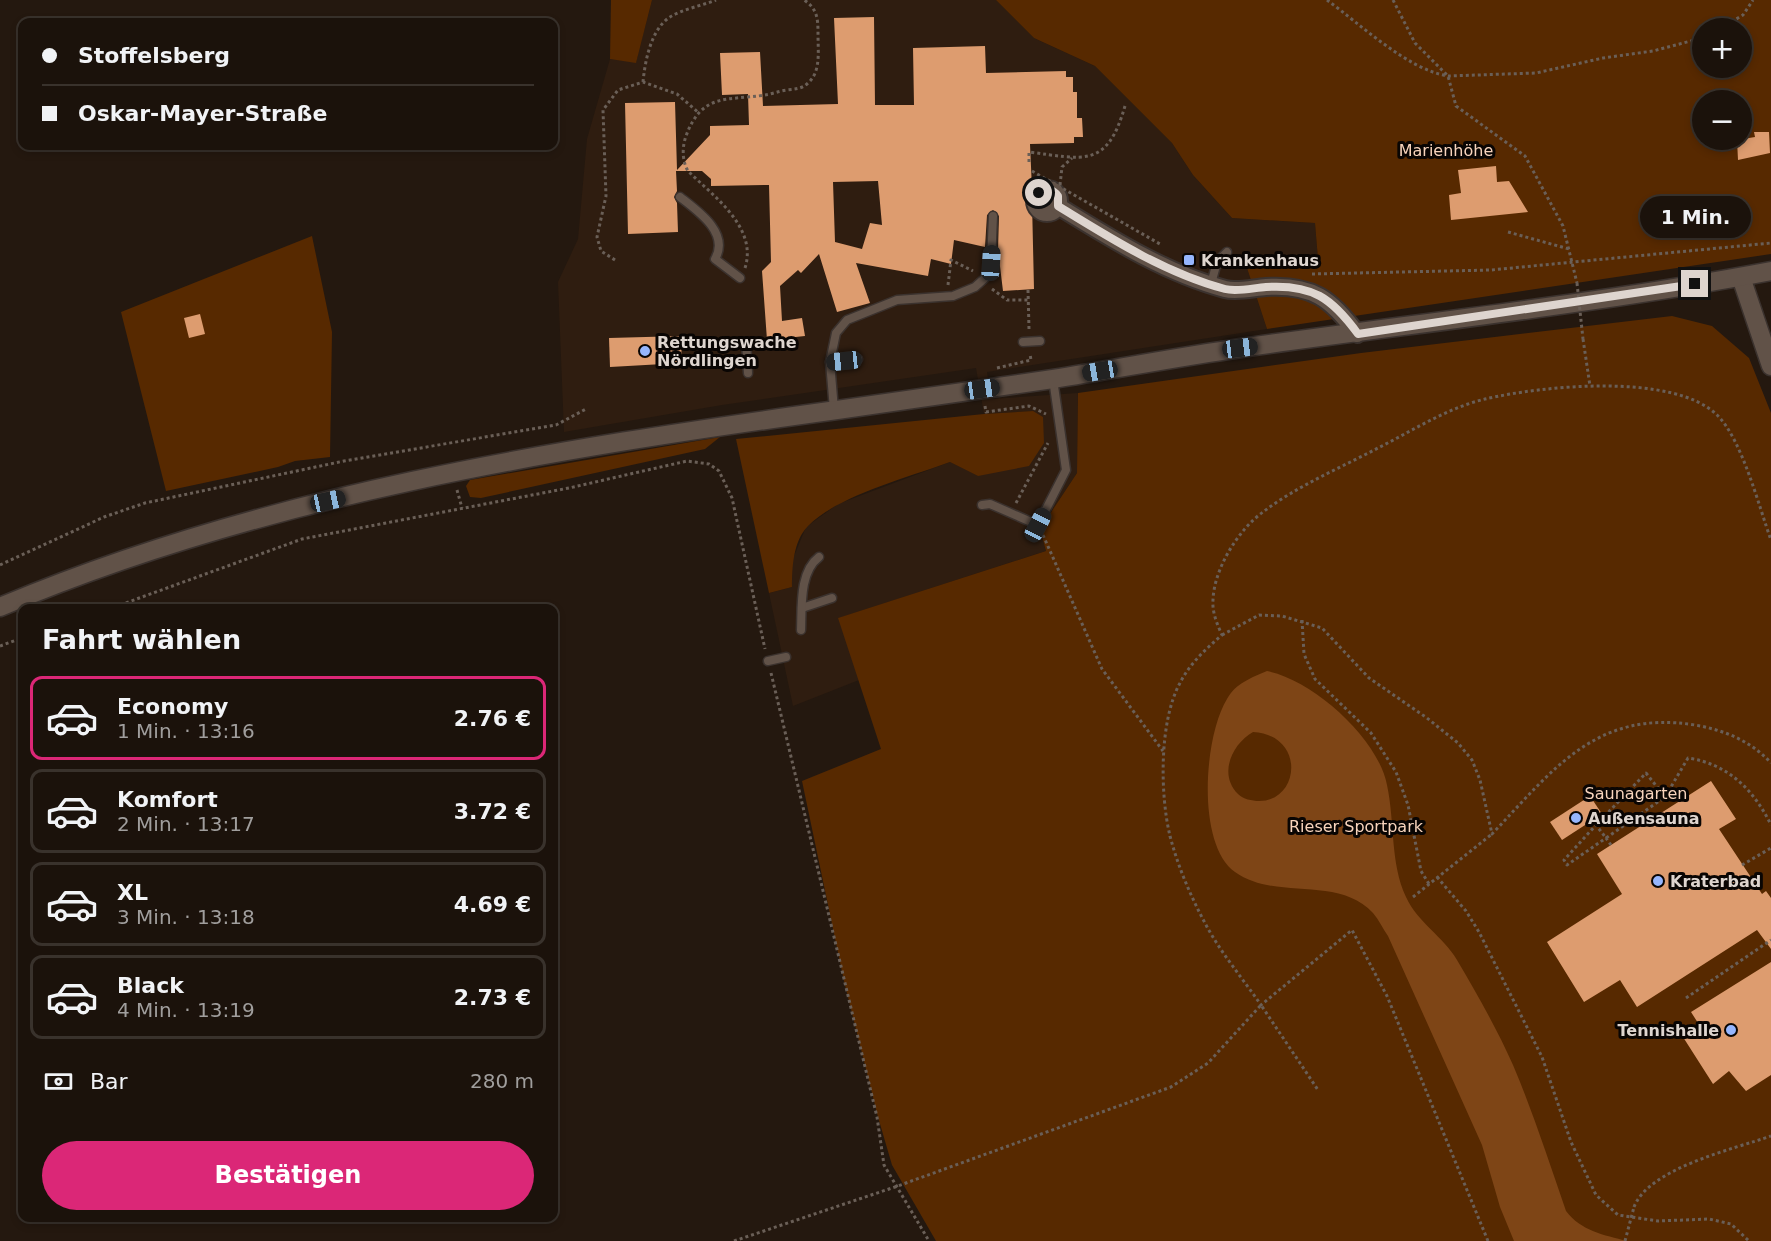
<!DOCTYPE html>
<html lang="de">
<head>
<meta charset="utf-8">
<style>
	body { margin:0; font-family:"DejaVu Sans",sans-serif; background:#282019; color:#f1f3f6; height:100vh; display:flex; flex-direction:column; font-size:22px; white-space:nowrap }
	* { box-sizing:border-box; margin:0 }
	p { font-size:20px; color:#a09e9d }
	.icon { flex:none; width:33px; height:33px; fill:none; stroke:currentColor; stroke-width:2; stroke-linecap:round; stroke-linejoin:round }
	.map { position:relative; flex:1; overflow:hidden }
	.sheet { position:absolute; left:18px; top:604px; width:540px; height:618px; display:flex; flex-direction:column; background:#1b120b; border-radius:12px; box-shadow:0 3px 9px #0003,0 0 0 2px #39322c }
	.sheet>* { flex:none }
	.top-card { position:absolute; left:18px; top:18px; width:540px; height:132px; border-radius:12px; box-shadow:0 3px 9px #0003,0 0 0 2px #39322c; display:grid; align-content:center; height:132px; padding:0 24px; background:#1b120b }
	.controls { position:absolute; left:1692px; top:18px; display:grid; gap:12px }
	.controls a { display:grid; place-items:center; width:60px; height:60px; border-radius:50%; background:#1b120b; box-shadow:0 3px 9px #0003,0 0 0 2px #39322c; font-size:30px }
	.end { position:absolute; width:27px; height:27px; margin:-14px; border:8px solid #ded5cf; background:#111; box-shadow:0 0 0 3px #111 }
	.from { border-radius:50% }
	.bubble { position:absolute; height:42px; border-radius:21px; background:#1b120b; box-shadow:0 3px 9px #0003,0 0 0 2px #39322c; font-size:20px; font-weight:700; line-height:42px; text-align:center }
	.car { position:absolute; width:18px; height:36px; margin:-18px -9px; border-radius:8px; box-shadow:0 0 4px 2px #0007; background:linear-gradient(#222 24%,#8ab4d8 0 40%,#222 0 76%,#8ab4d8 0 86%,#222 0) }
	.top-card b { display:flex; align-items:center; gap:21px; height:57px; font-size:22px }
	.top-card b+b { border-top:2px solid #39322c }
	.top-card i { width:15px; height:15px; background:#f1f3f6 }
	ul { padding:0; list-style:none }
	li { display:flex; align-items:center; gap:18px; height:84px; margin:0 12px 9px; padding:0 12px; border:3px solid #39322c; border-radius:12px }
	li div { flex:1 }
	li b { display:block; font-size:22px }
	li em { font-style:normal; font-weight:700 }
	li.current { border-color:#db2777 }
	li>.icon { width:54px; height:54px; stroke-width:1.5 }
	h2 { padding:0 24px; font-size:27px; line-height:72px }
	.pay { display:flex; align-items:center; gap:15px; height:66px; padding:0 24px; font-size:22px }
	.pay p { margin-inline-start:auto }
	.action { display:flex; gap:12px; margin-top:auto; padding:12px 24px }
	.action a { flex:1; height:69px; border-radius:36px; background:#db2777; color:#fff; font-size:24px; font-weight:700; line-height:69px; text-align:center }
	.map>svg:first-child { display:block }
	.built { fill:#2f1d10 }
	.green { fill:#572900; fill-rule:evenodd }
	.water { fill:#7e4516; fill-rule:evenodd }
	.building { fill:#dd9c6f; fill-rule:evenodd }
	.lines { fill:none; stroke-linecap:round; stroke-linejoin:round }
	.lane-casing { stroke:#3b322e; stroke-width:11 }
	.street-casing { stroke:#3b322e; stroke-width:20 }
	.secondary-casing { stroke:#3b322e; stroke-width:21 }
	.path { stroke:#6a5f57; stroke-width:3; stroke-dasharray:3 3; stroke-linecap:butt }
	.lane { stroke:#615248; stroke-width:8 }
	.street { stroke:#615248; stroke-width:16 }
	.secondary { stroke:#615248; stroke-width:18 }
	.path-bridge { stroke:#6a5f57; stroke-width:3; stroke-dasharray:3 3; stroke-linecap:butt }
	.route { stroke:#ded5cf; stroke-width:8 }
	.poi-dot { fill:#96b6fd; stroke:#090503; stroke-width:2 }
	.labels { text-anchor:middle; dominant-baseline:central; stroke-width:6; stroke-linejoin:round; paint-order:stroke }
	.park-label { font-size:16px; fill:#f8d4bc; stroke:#090503 }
	.poi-label { font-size:16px; font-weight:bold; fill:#ded5cf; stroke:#090503; text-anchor:start }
</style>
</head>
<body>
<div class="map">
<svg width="1771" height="1241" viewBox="0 0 1771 1241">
	<rect width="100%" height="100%" fill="#24180f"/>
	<path class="built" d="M652,0h344l38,38 61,28 77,77 21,32 39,43 83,5 3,36 -72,6 21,64 -280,43 4,27 87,-6 -1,80 -37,56 6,22 -207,67 20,62 -66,26 -24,-113 23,-6v-26l14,-34 32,-23 112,-42 28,14 55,-65 -49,3 -8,-46 -254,37 -158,27 -6,-150 20,-43 9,-100 23,-80 26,3z"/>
	<g class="green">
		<path d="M611,0h41l-16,63 -26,-4z"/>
		<path d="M996,0h775v254l-504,75 -21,-64 72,-6 -3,-36 -83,-5 -39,-43 -21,-32 -77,-77 -61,-28zM1702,28h40v40h-40zM1702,100h40v40h-40z"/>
		<path d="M312,236l20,96 -2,125 -35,4 -17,6 -112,24 -45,-179z"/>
		<path d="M1672,316l40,10 37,32 22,55v828h-835l-44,-76 -14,-48 -34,-136 -42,-200 79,-32 -43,-131 208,-67 -6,-22 37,-56 1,-80 283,-40z"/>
		<path d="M1033,411l10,6 1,26 -15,23 -51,10 -28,-14c-41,15 -113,34 -142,64 -15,15 -16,42 -16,61l-23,6 -33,-154 248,-25z"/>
		<path d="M720,437l-15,12 -224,49 -11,-1 -4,-11 4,-6z"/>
	</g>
	<path class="water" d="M1267,671c46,9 111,67 120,114 8,37 3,78 19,112 12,26 37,39 51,63 20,34 40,69 56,105 20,47 36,97 53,146 15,20 38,24 61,30h-113l-14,-34 -18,-62 -94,-209c-5,-7 -9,-16 -15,-23 -35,-38 -98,-12 -138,-41 -39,-28 -31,-136 -8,-173 9,-16 24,-21 40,-28zM1253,732c53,3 47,69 6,69 -7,0 -16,-2 -21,-7 -20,-20 -6,-50 15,-62z"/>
	<g class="building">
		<path d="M874,17l1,88h39l-1,-57 72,-2 1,27 80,-2v6h7v15h4v26h5l1,19h-9v6l-44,1 2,45 -6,5 6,8 2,87 -31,2 -5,-41 1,-34 -6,-6 -6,5 -2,32 -31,-7 -3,24 -20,-5 -3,17 -72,-13 14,40 -33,9 -18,-58 -18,19 -3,-3 -18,16 2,35 20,-3 3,18 -38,4 -5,-69 9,-9 -2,-77 -58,1v-7l-9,-8h-26l1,20 -3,6 3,6 1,29 -50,2 -3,-131 50,-1 2,68 33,-35v-9l39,-1 -1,-31 -26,1 -2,-42 40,-1 3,54 75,-2 -4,-86zM878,181l4,44 -12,-2 -8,26 -27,-7 -2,-60z"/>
		<path d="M1754,132h15l1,21 -32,7 -1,-20 18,-3z"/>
		<path d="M1496,166l1,16 12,-1 19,31 -77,8 -2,-25 12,-2 -3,-23z"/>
		<path d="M200,314l5,20 -16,4 -5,-20z"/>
		<path d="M682,336l-1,27 -71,4 -1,-29z"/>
		<path d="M1711,781l25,38 -17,10 43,65 4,-3 5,7v51l-14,-19 -120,77 -17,-27 -36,22 -37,-60 75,-48 -25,-40z"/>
		<path d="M1590,796l12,18 -40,26 -12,-18z"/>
		<path d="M1771,962v113l-25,16 -17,-20 -16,13 -30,-47 15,-14 -7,-11z"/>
	</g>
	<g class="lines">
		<g class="lane-casing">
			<g id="lane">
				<path d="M1032,195l5,1"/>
				<path d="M680,197c18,14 50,36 35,62l25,19"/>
				<path d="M1211,284l6,-22 10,-10"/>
				<path d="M746,342l2,31"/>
				<path d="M1023,342l17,-1"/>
				<path d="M830,362l28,-3"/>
				<path d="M834,410l-4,-48 6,-29 11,-13 50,-20 56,-4 22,-9 10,-9 6,-15 2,-47"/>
				<path d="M982,505l8,-1 48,21 28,-55 -13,-91"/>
				<path d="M802,608l30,-10"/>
				<path d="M801,630c1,-23 -2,-58 18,-73"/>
				<path d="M768,661l18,-4"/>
			</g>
		</g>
		<g class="street-casing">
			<g id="street">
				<circle cx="1047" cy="201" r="12"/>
				<path d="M1058,206c52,32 107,67 167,83 12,3 28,-1 41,-2 46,-3 66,12 91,47"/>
			</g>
		</g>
		<g class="secondary-casing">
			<g id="secondary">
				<path d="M1741,277l30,89"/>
				<path d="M0,607c265,-112 554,-158 837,-197 72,-10 144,-20 216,-31 63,-10 125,-22 188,-31 176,-25 355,-44 530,-77"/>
			</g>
		</g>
		<g class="path">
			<path d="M1327,0c33,24 81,70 121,76l88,-3 67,-15 50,-7 49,-13"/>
			<path d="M1393,0l22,43 33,33 8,30 69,50 38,70 14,57"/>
			<path d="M1721,28l22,-13 10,-15"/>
			<path d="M643,82c2,-21 8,-53 27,-65 13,-8 31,-11 46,-17"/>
			<path d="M1029,162v-10c55,7 78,17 96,-46"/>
			<path d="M1032,171l128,73"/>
			<path d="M1060,185l2,-18 10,-9"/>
			<path d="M1508,232l61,17"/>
			<path d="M615,260l-14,-9 -4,-14 9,-41 -3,-86 15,-20 25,-8 34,12 22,19"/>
			<path d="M745,268c13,-41 -32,-72 -57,-97 -6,-10 -6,-24 -2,-35 16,-44 42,-35 79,-41 7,-1 14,-4 22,-5 8,-1 15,-1 21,-7 13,-11 10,-32 10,-48 0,-15 0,-26 -14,-35"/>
			<path d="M1312,274l179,-4 280,-27"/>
			<path d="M948,285l3,-25 22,11"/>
			<path d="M992,289l15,11h22"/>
			<path d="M1028,290l1,39"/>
			<path d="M1583,339l7,47"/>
			<path d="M997,368l34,-8 -1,-6"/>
			<path d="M985,406l1,6 43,-6 17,8"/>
			<path d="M457,490l5,18"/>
			<path d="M1016,503l32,-60"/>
			<path d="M1043,535l59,134 61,82"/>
			<path d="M0,565l104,-48 41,-14 199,-42 212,-36 30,-16"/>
			<path d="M109,609l193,-70 267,-51 118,-27 22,3 10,7 13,27 33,151"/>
			<path d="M1302,620l2,34 11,25 56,54 25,39 12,33 13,66 8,13"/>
			<path d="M1222,635l37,-20 23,1 40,12 47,50 58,40 31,25 14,17 8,20 12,54c61,-64 104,-125 203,-109 29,5 56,16 76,38"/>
			<path d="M0,646l22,-8"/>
			<path d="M771,673l106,444 7,48 45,76"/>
			<path d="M1596,825l50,-52 19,24"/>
			<path d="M1611,845l-5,-7 -39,27 -3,-5 32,-35 10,13 59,-41 23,-39c40,6 66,32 83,67"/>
			<path d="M1742,865l29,-17"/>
			<path d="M1437,877l29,34 13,21 63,125 29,85 25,53 22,20 40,6 51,-2 22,5 18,17"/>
			<path d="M1413,897l79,-63"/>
			<path d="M1686,998l85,-58"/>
			<path d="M1634,1207c15,-39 100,-58 137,-71"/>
			<path d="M734,1241l161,-54 276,-100 37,-24 53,-58 57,85"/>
			<path d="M1488,1241l-101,-245 -35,-66 -91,75c-18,-26 -40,-52 -55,-80 -15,-28 -28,-58 -36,-89 -10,-41 -11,-115 10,-153 10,-20 26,-34 42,-48 -5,-11 -10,-23 -9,-35 1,-31 25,-70 50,-88 34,-26 77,-44 115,-64 34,-17 69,-40 107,-49 56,-13 188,-27 232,16 25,24 42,92 54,125"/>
		</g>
		<use href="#lane" class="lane"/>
		<use href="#street" class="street"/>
		<use href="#secondary" class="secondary"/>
		<g class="path-bridge">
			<path d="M1577,283l6,56"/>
			<path d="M1625,1241l9,-34"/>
		</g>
	</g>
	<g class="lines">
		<path class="route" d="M1039,193c7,-5 14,-4 19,3v10c52,32 107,67 167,83 12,3 28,-1 41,-2 46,-3 66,11 92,47l337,-50"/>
	</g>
	<g class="poi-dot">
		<rect x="1183" y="254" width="12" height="12" rx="3"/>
		<circle cx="645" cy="351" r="6"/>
		<circle cx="1576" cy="818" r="6"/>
		<circle cx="1658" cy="881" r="6"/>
		<circle cx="1731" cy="1030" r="6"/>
	</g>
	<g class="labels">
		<g class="park-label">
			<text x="1446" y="150">Marienhöhe</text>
			<text x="1636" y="793">Saunagarten</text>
			<text x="1356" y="826">Rieser Sportpark</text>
		</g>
		<g class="poi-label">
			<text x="1201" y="260">Krankenhaus</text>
			<text x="657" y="342">Rettungswache<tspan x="657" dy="18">Nördlingen</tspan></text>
			<text x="1588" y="818">Außensauna</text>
			<text x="1670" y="881">Kraterbad</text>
			<text x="1719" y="1030" text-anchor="end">Tennishalle</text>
		</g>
	</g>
</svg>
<div class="controls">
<a>+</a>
<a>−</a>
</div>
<i class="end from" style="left:1039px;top:193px"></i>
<i class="end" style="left:1695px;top:284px"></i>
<div class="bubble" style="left:1640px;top:196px;width:111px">1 Min.</div>
<i class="car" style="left:991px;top:263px;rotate:4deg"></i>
<i class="car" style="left:1240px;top:348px;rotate:83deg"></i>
<i class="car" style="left:844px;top:361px;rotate:264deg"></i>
<i class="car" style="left:1100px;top:371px;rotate:261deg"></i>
<i class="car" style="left:982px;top:389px;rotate:82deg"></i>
<i class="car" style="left:328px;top:501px;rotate:78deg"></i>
<i class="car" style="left:1038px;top:525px;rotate:27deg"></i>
<div class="top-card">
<b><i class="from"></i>Stoffelsberg</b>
<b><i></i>Oskar-Mayer-Straße</b>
</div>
<section class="sheet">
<h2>Fahrt wählen</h2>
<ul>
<li class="current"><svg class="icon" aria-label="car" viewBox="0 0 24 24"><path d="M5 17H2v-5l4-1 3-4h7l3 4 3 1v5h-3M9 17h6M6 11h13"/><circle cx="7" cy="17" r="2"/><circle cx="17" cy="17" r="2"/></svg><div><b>Economy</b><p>1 Min. · 13:16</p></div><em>2.76 €</em></li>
<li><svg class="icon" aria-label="car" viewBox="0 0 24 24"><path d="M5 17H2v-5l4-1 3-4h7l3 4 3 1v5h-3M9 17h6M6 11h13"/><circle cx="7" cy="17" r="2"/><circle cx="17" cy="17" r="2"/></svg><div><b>Komfort</b><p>2 Min. · 13:17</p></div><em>3.72 €</em></li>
<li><svg class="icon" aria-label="car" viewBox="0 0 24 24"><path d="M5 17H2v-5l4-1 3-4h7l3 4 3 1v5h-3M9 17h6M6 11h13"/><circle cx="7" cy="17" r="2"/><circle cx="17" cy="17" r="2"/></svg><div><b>XL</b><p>3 Min. · 13:18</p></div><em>4.69 €</em></li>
<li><svg class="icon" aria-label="car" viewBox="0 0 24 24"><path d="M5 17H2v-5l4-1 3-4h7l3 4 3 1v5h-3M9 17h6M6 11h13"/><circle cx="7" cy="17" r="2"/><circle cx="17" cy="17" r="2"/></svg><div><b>Black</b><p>4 Min. · 13:19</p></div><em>2.73 €</em></li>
</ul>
<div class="pay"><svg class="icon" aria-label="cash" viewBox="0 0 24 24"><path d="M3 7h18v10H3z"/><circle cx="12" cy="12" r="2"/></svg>Bar<p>280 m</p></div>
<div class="action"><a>Bestätigen</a></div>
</section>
</div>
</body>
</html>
